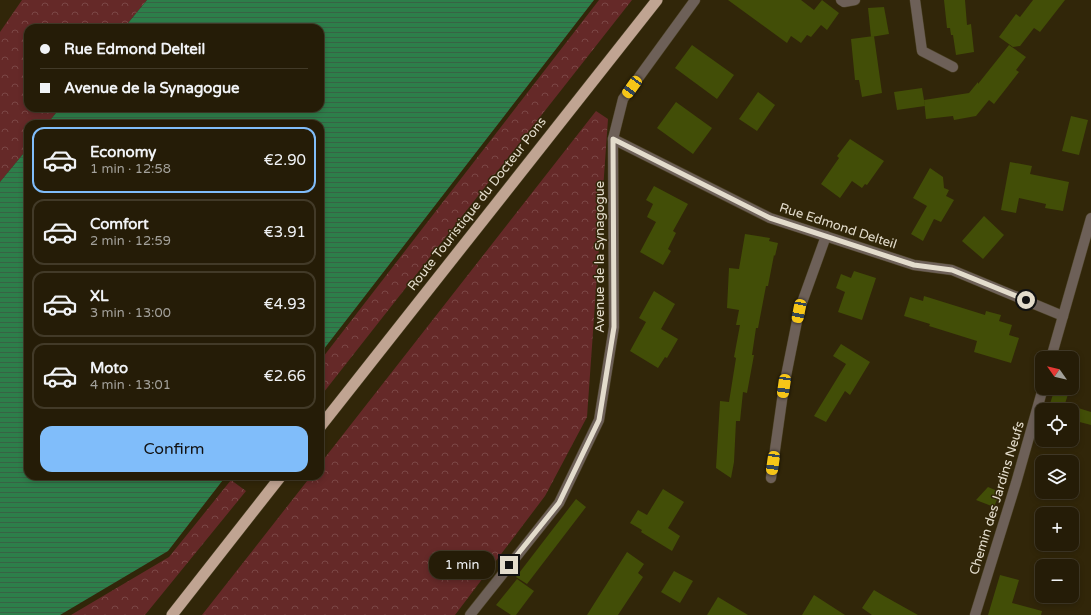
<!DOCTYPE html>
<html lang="en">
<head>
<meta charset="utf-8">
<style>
	body { margin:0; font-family:"Varela Round",sans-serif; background:#2d2511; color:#f1f3f6; height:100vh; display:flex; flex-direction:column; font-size:15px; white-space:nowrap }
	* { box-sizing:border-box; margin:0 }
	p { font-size:13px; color:#a3a19b }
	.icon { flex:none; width:22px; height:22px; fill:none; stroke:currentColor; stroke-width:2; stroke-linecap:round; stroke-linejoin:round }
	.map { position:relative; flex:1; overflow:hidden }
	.panel { position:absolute; left:24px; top:120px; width:300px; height:360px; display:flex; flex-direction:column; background:#251c07; border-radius:12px; box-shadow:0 2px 6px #0003,0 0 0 1px #423a28 }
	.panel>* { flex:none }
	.top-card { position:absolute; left:24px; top:24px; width:300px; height:88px; border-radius:12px; box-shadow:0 2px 6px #0003,0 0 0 1px #423a28; display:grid; align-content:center; height:88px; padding:0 16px; background:#251c07 }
	.needle { width:26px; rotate:304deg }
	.fabs { position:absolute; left:1035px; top:351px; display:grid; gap:8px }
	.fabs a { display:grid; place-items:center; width:44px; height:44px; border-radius:8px; background:#251c07; box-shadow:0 2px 6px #0003,0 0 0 1px #423a28; font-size:20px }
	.end { position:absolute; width:18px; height:18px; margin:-9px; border:5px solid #e3dccc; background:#111; box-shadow:0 0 0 2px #111 }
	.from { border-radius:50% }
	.bubble { position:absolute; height:28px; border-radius:12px; background:#251c07; box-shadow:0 2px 6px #0003,0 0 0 1px #423a28; font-size:13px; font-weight:600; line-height:28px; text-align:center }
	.car { position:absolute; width:12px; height:24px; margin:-12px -6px; border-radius:5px; box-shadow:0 0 3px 1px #0007; background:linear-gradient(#f5c518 24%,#345 0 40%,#f5c518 0 76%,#345 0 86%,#f5c518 0) }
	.top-card b { display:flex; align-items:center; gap:14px; height:38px; font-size:15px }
	.top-card b+b { border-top:1px solid #423a28 }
	.top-card i { width:10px; height:10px; background:#f1f3f6 }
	ul { padding:7px 0 0; list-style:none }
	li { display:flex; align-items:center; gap:12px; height:66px; margin:0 8px 6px; padding:0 8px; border:2px solid #423a28; border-radius:12px }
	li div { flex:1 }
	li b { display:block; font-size:15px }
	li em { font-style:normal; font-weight:600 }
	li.current { border-color:#80bdfa }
	li>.icon { width:36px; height:36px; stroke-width:1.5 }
	.primary-button { display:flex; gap:8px; margin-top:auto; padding:8px 16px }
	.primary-button a { flex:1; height:46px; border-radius:12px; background:#80bdfa; color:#111; font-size:16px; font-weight:600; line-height:46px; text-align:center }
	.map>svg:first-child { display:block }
	.forest { fill:url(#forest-crowns) }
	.water { fill:url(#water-rules) }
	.building { fill:#424e07 }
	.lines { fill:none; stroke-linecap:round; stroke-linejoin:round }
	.minor-casing { stroke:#4d4328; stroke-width:11 }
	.trunk-casing { stroke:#4d4328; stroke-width:12 }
	.minor { stroke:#6d6058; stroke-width:10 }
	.trunk { stroke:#c0a492; stroke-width:11 }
	.route { stroke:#e3dccc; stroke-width:5 }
	.labels { text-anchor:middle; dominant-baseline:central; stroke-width:3; stroke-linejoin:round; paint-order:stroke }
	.street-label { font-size:13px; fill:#e3dccc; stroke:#312609 }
</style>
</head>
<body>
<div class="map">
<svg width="1091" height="615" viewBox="0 0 1091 615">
	<defs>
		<pattern id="forest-crowns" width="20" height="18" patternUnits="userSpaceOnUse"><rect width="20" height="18" fill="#652928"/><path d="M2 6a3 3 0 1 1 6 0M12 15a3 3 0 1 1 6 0" fill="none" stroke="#7b4746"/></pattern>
		<pattern id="water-rules" width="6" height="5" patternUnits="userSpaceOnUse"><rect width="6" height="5" fill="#2d7e4a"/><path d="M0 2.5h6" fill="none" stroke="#376344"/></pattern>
	</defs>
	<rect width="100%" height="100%" fill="#312609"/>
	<g class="forest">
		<path d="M22,0h125l-23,28h-96v80h32l-13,16h-19v24l-28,34v-150z"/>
		<path d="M599,0h33l-312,397v-36z"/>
		<path d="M596,111l12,8 -21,298 -42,79 -90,119h-253l109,-139h9v-12z"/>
		<path d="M231,480l15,11 -101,124h-74l98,-58z"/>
	</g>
	<g class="water">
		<path d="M147,0h447l-274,354v-230h-273l13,-16h260v-80h-196z"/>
		<path d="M28,148v328h198l-58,75 -108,64h-60v-433z"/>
	</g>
	<g class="building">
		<path d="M728,0h73l13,10 8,-10 17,13 -12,17 -6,-5 -10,12 -4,-2 -6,8 -10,-7 -4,7z"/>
		<path d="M944,0h21l2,25 4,-1 3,28 -18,3 -3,-20h-2l-1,-7h-3z"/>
		<path d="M1033,0h32l-25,32 -6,-4 -14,18 -7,1 -14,-10 17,-23 4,3z"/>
		<path d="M884,7l5,27 -18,3 -3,-29z"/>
		<path d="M874,36l8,57 -20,4 -3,-17h-4l-4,-41z"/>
		<path d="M692,45l42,30 -17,24 -42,-31z"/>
		<path d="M1009,45l17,12 -10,13 3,2 -25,32 -5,-4 -13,16 -22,4 -1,-4 -27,3 -2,-19 45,-7 9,-11v2z"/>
		<path d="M922,88l3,18 -28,4 -3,-18z"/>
		<path d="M758,92l17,13 -18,26 -18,-12z"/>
		<path d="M676,102l36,26 -19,26 -36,-26z"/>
		<path d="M1071,116l17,4 -9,35 -17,-4z"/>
		<path d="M850,139l34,22 -17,24 -2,-1 -3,4 -10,-7 -12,17 -19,-14 18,-26 -2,-2z"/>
		<path d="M1010,162l22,4 -2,8 39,8 -6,29 -18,-3 1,-4 -27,-6 -3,15 -15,-3z"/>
		<path d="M930,168l13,9 1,11 5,2 -3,6 8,4 -13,22 -7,-3 -11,22 -12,-7 16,-28 -14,-8z"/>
		<path d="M654,186l34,18 -15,27 3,2 -8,16 3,2 -8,14 -23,-13 16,-30 -9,-5 6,-13 -7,-4z"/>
		<path d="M984,216l20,19 -21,24 -21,-18z"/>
		<path d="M745,234l25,4 -1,3 9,2 -3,13 -1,-1 -6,31h-2l-8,42h-2l-4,27h2l-7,38 -4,-1 -3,29h-4l-2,41 -3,16 -15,-10 4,-67 9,1 7,-44 -2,-1 6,-32h-4l3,-15 -12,-2 2,-40 10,1z"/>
		<path d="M854,271l22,7 -14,42 -24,-8 7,-20 -9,-4 5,-14 10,4z"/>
		<path d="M654,291l21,13 -14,25 17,10 -11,19 -2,-1 -7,11 -28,-17 16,-29 -7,-4z"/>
		<path d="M924,296l61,19 1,-4 15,4 -2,6 13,4 -3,10 10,3 -8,25 -37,-11 3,-11 -48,-15 1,-2 -26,-8 6,-19 13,4z"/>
		<path d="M841,344l29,18 -20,33 -5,-4 -19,31 -12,-6 32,-52 -13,-8z"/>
		<path d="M1055,388h15l-7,22h-15z"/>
		<path d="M1072,406l19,6v13l-19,-5z"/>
		<path d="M988,487l12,5 -6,15 -18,-7z"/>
		<path d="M663,489l21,13 -16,26 12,8 -8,15 -31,-19 1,-2 -12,-7 8,-13 9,5z"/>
		<path d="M576,499l10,8 -59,77 -11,-7z"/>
		<path d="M627,552l17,12 -6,9 5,4 -25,38h-31z"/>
		<path d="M674,571l19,10 -13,22 -19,-11z"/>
		<path d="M1000,575l19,5 -7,23 30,8 -1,4h-53z"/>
		<path d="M517,579l17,12 -18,24h-5l-15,-10z"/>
		<path d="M874,590l10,6 34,19h-46l-10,-7z"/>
		<path d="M814,595l31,20h-43z"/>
		<path d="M718,597l30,18h-41z"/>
	</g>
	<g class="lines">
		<g class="minor-casing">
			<g id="minor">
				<path d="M841,0l3,2 11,-2"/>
				<path d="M915,0l7,51 31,16"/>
				<path d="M613,139l157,79 144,47 38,5 111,46"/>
				<path d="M1051,358l40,-140"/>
				<path d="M771,478l13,-92 15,-75 27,-75"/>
				<path d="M470,615l89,-112 40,-83 15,-93 -1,-188 10,-40 72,-99"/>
				<path d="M975,615l41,-132 27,-95"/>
			</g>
		</g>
		<g class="trunk-casing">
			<g id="trunk">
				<path d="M320,427l337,-427"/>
				<path d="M172,615l109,-139"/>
			</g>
		</g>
		<use href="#minor" class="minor"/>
		<use href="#trunk" class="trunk"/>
	</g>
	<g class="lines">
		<path class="route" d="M509,565l50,-62 40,-83 15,-93 -1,-188 157,79 144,47 38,5 74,30"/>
	</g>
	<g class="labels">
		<g class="street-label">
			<text transform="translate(477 204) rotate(-52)">Route Touristique du Docteur Pons</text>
			<text transform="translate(838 226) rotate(18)">Rue Edmond Delteil</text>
			<text transform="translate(600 257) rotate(-90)">Avenue de la Synagogue</text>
			<text transform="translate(997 498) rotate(-73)">Chemin des Jardins Neufs</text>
		</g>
	</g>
</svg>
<div class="fabs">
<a><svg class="needle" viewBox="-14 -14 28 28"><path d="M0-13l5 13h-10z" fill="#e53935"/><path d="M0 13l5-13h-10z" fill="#a3a19b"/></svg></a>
<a><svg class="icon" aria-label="locate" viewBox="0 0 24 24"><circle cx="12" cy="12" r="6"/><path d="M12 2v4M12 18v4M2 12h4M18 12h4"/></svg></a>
<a><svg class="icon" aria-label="layers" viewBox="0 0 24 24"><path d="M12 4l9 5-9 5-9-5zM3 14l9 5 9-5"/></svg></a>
<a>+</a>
<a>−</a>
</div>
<i class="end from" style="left:1026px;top:300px"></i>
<i class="end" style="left:509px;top:565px"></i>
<div class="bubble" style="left:429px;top:551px;width:66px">1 min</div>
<i class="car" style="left:632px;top:87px;rotate:216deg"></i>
<i class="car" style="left:799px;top:311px;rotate:191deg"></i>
<i class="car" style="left:784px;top:386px;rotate:188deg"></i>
<i class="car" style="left:773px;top:463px;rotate:188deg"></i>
<div class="top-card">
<b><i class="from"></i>Rue Edmond Delteil</b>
<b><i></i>Avenue de la Synagogue</b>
</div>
<section class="panel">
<ul>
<li class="current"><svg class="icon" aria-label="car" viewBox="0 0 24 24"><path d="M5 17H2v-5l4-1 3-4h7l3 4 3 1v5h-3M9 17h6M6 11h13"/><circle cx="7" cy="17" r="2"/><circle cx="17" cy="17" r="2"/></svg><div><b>Economy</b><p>1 min · 12:58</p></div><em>€2.90</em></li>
<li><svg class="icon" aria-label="car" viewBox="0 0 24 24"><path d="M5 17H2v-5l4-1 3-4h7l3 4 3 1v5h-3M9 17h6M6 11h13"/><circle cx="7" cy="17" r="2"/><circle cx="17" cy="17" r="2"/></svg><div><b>Comfort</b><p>2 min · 12:59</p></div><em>€3.91</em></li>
<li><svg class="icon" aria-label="car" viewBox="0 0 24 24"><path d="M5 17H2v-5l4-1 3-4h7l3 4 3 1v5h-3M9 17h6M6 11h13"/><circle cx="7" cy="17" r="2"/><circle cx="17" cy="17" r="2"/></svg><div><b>XL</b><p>3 min · 13:00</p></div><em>€4.93</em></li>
<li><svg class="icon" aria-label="car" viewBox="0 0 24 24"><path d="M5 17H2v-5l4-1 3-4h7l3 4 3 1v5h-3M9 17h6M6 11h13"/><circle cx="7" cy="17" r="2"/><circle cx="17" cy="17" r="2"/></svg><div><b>Moto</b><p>4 min · 13:01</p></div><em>€2.66</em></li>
</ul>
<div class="primary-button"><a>Confirm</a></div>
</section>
</div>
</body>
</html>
